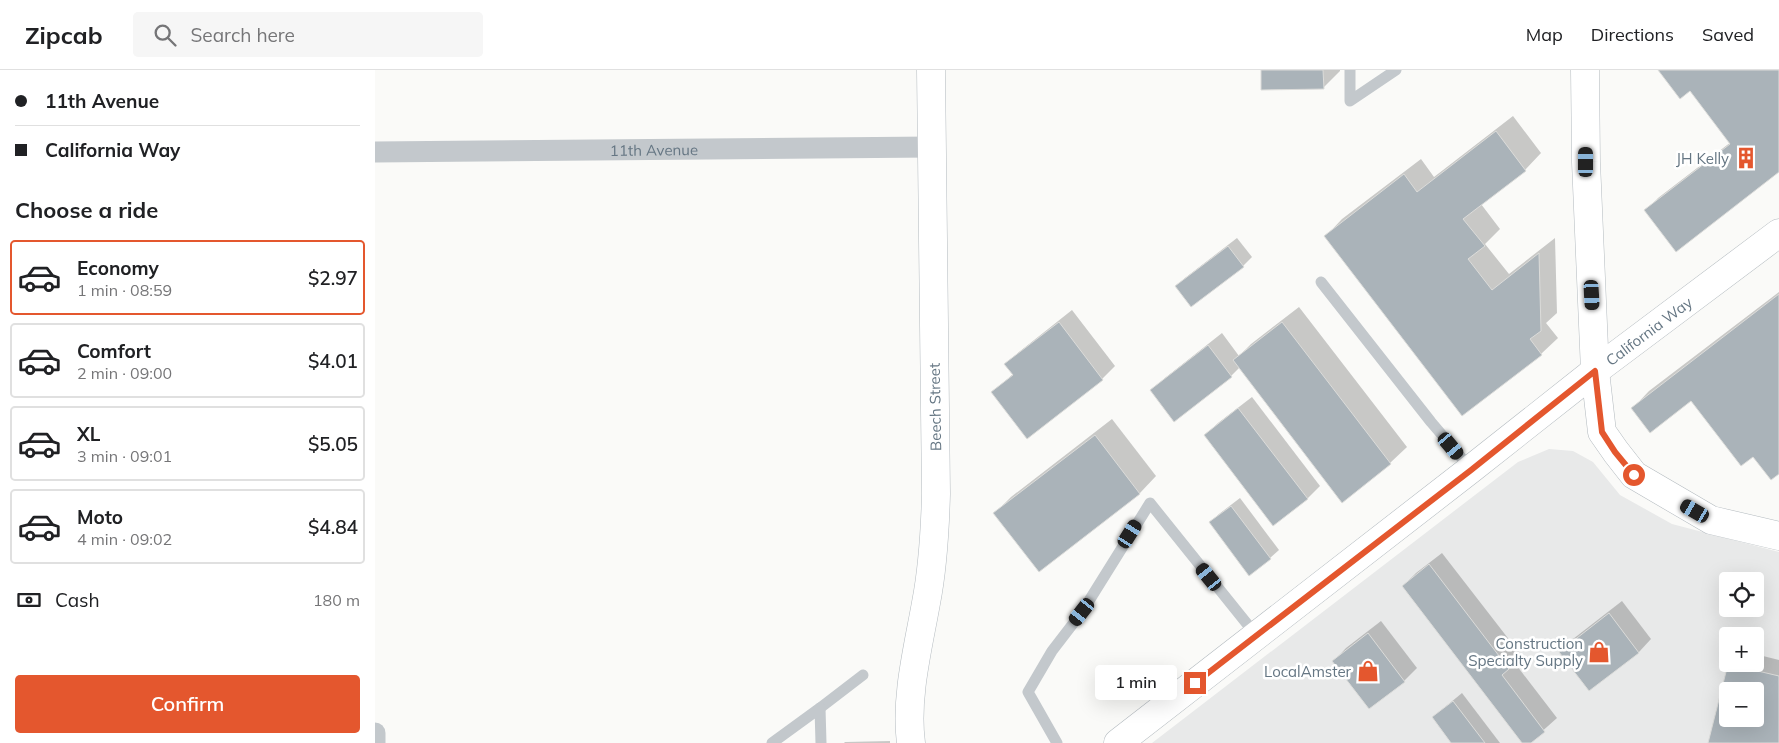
<!DOCTYPE html>
<html lang="en">
<head>
<meta charset="utf-8">
<style>
	body { margin:0; font-family:Mulish,sans-serif; background:#f6f6f6; color:#202124; height:100vh; display:flex; flex-direction:column; font-size:19px; white-space:nowrap }
	* { box-sizing:border-box; margin:0 }
	p { font-size:16px; color:#757577 }
	.icon { flex:none; width:28px; height:28px; fill:none; stroke:currentColor; stroke-width:2; stroke-linecap:round; stroke-linejoin:round }
	.map { position:relative; flex:1; overflow:hidden }
	.side { display:flex; flex-direction:column; background:#fff; width:375px }
	.side>* { flex:none }
	.top-card { display:grid; align-content:center; height:110px; padding:0 15px; background:#fff }
	.fabs { position:absolute; left:1344px; top:502px; display:grid; gap:10px }
	.fabs a { display:grid; place-items:center; width:45px; height:45px; border-radius:5px; background:#fff; box-shadow:0 5px 20px #0002; font-size:25px }
	.end { position:absolute; width:22px; height:22px; margin:-11px; border:6px solid #e4572e; background:#fff; box-shadow:0 0 0 2px #fff }
	.from { border-radius:50% }
	.bubble { position:absolute; height:35px; border-radius:5px; background:#fff; box-shadow:0 5px 20px #0002; font-size:16px; font-weight:600; line-height:35px; text-align:center }
	.car { position:absolute; width:15px; height:30px; margin:-15px -8px; border-radius:6px; box-shadow:0 0 4px 1px #0007; background:linear-gradient(#222 24%,#8ab4d8 0 40%,#222 0 76%,#8ab4d8 0 86%,#222 0) }
	.top-card b { display:flex; align-items:center; gap:18px; height:48px; font-size:19px }
	.top-card b+b { border-top:1px solid #e0e0e0 }
	.top-card i { width:12px; height:12px; background:#202124 }
	ul { padding:0; list-style:none }
	li { display:flex; align-items:center; gap:15px; height:75px; margin:0 10px 8px; padding:0 5px; border:2px solid #e0e0e0; border-radius:5px }
	li div { flex:1 }
	li b { display:block; font-size:19px }
	li em { font-style:normal; font-weight:600 }
	li.current { border-color:#e4572e }
	li>.icon { width:45px; height:45px; stroke-width:1.5 }
	h2 { padding:0 15px; font-size:22px; line-height:60px }
	.pay { display:flex; align-items:center; gap:12px; height:55px; padding:0 15px; font-size:19px }
	.pay p { margin-inline-start:auto }
	.action { display:flex; gap:10px; margin-top:auto; padding:10px 15px }
	.action a { flex:1; height:58px; border-radius:5px; background:#e4572e; color:#fff; font-size:20px; font-weight:600; line-height:58px; text-align:center }
	header { display:flex; align-items:center; gap:30px; box-sizing:border-box; height:70px; padding:0 25px; background:#fff; border-bottom:1px solid #e0e0e0 }
	header strong { font-size:24px }
	nav { display:flex; gap:28px; margin-inline-start:auto; font-size:18px }
	.search { width:350px; height:45px; background:#f6f6f6; display:flex; align-items:center; gap:12px; box-sizing:border-box; padding:0 18px; border-radius:5px; color:#757577; font-size:19px }
	main { display:flex; flex:1; min-height:0 }
	.map>svg:first-child { display:block }
	.built { fill:#e8e9e9; fill-rule:evenodd }
	.shadow { fill:#0003; fill-rule:evenodd }
	.building { fill:#aab3b9; stroke:#dcdcda; fill-rule:evenodd }
	.lines { fill:none; stroke-linecap:round; stroke-linejoin:round }
	.secondary-casing { stroke:#b3babf; stroke-width:29 }
	.lane { stroke:#c3c8cc; stroke-width:11 }
	.street { stroke:#c3c8cc; stroke-width:21 }
	.secondary { stroke:#fff; stroke-width:28 }
	.route { stroke:#e4572e; stroke-width:6 }
	.labels { text-anchor:middle; dominant-baseline:central; stroke-width:5; stroke-linejoin:round; paint-order:stroke }
	.street-label { font-size:15px; fill:#657683; stroke:#fff }
	.poi-label { font-size:15px; fill:#657683; stroke:#fff; text-anchor:end }
</style>
</head>
<body>
<header>
<strong>Zipcab</strong>
<div class="search"><svg class="icon" aria-label="search" viewBox="0 0 24 24"><circle cx="10" cy="10" r="6"/><path d="M15 15l6 6"/></svg>Search here</div>
<nav><a>Map</a><a>Directions</a><a>Saved</a></nav>
</header>
<main>
<section class="side">
<div class="top-card">
<b><i class="from"></i>11th Avenue</b>
<b><i></i>California Way</b>
</div>
<h2>Choose a ride</h2>
<ul>
<li class="current"><svg class="icon" aria-label="car" viewBox="0 0 24 24"><path d="M5 17H2v-5l4-1 3-4h7l3 4 3 1v5h-3M9 17h6M6 11h13"/><circle cx="7" cy="17" r="2"/><circle cx="17" cy="17" r="2"/></svg><div><b>Economy</b><p>1 min · 08:59</p></div><em>$2.97</em></li>
<li><svg class="icon" aria-label="car" viewBox="0 0 24 24"><path d="M5 17H2v-5l4-1 3-4h7l3 4 3 1v5h-3M9 17h6M6 11h13"/><circle cx="7" cy="17" r="2"/><circle cx="17" cy="17" r="2"/></svg><div><b>Comfort</b><p>2 min · 09:00</p></div><em>$4.01</em></li>
<li><svg class="icon" aria-label="car" viewBox="0 0 24 24"><path d="M5 17H2v-5l4-1 3-4h7l3 4 3 1v5h-3M9 17h6M6 11h13"/><circle cx="7" cy="17" r="2"/><circle cx="17" cy="17" r="2"/></svg><div><b>XL</b><p>3 min · 09:01</p></div><em>$5.05</em></li>
<li><svg class="icon" aria-label="car" viewBox="0 0 24 24"><path d="M5 17H2v-5l4-1 3-4h7l3 4 3 1v5h-3M9 17h6M6 11h13"/><circle cx="7" cy="17" r="2"/><circle cx="17" cy="17" r="2"/></svg><div><b>Moto</b><p>4 min · 09:02</p></div><em>$4.84</em></li>
</ul>
<div class="pay"><svg class="icon" aria-label="cash" viewBox="0 0 24 24"><path d="M3 7h18v10H3z"/><circle cx="12" cy="12" r="2"/></svg>Cash<p>180 m</p></div>
<div class="action"><a>Confirm</a></div>
</section>
<div class="map">
<svg width="1404" height="673" viewBox="0 0 1404 673">
	<rect width="100%" height="100%" fill="#fafaf8"/>
	<path class="built" d="M1174,379l24,2 20,11 27,33 52,29 107,28v191h-627l366,-281zM1352,511h28v28h-28zM1352,566h28v28h-28zM1352,621h28v28h-28z"/>
	<g class="shadow">
		<path d="M887,0h78v1l-17,17z"/>
		<path d="M1285,0h119v100l-133,41 12,-13 73,-56 -41,-52z"/>
		<path d="M1138,46l28,37 -16,17 -44,34 19,25 -15,15 24,30 46,-36 2,75 -11,10 12,15 -17,16 -215,-118 16,-17 79,-60 13,18z"/>
		<path d="M862,168l15,19 -9,9 -66,20 8,-8z"/>
		<path d="M1404,222v180l-26,-17 -62,-56 -58,9 16,-17z"/>
		<path d="M924,237l108,140 -17,16 -150,-96 -9,9 -57,44 -22,-30 13,-12 57,-45 17,23 12,-12z"/>
		<path d="M697,240l43,56 -13,13 -109,13 20,-18 -7,-10 13,-12z"/>
		<path d="M877,327l68,89 -13,13 -102,-63 13,-13z"/>
		<path d="M737,349l44,57 -16,17 -101,78 -44,-58 16,-16z"/>
		<path d="M865,428l39,52 -9,8 -59,-36 8,-8z"/>
		<path d="M1067,483l79,102 -7,7 43,56 -28,25h-6l-120,-157 13,-13z"/>
		<path d="M1247,531l29,38 -12,13 -49,38 -29,-38 12,-13z"/>
		<path d="M1006,551l36,47 -13,13 -35,27 -35,-47 12,-13z"/>
		<path d="M1380,584l24,6v83h-70l20,-79h26zM1352,621h28v28h-28z"/>
		<path d="M1087,623l38,50h-47l-20,-26z"/>
		<path d="M515,671v2h-46l1,-1z"/>
	</g>
	<g class="building">
		<path d="M886,0h62l1,19 -63,1z"/>
		<path d="M1283,0h121v102l-103,80 -32,-42 86,-66 -40,-53 -10,8z"/>
		<path d="M1121,61l30,40 -63,48 22,27 -17,13 24,31 47,-37 2,78 -11,8 12,16 -80,61 -138,-180 80,-62 13,18z"/>
		<path d="M853,176l16,21 -53,40 -16,-21z"/>
		<path d="M1404,224v180l-8,6 -18,-23 -12,9 -50,-65 -41,32 -19,-25z"/>
		<path d="M684,252l44,58 -76,59 -36,-47 22,-17 -9,-11z"/>
		<path d="M907,252l109,142 -49,39 -109,-143z"/>
		<path d="M833,275l24,32 -58,45 -24,-32z"/>
		<path d="M863,338l70,91 -35,27 -69,-91z"/>
		<path d="M720,365l45,59 -101,78 -46,-59z"/>
		<path d="M856,436l40,53 -22,17 -40,-54z"/>
		<path d="M1054,494l80,105 -7,6 43,57 -14,11h-9l-120,-157z"/>
		<path d="M1234,543l30,40 -50,38 -30,-39z"/>
		<path d="M993,563l37,49 -36,27 -37,-48z"/>
		<path d="M1353,594l51,12v67h-71zM1352,621h28v28h-28z"/>
		<path d="M1078,631l32,42h-34l-19,-26z"/>
	</g>
	<g class="lines">
		<g class="secondary-casing">
			<g id="secondary">
				<path d="M1210,0l1,92 9,209 7,61 14,20 18,23 77,45 68,16"/>
				<path d="M536,673c-6,-45 7,-95 15,-140 7,-36 9,-72 10,-109l-5,-424"/>
				<path id="s2" d="M743,673l353,-274 124,-98 184,-138"/>
			</g>
		</g>
		<g class="lane">
			<path d="M975,0v31l46,-31"/>
			<path d="M946,212l110,140 40,47"/>
			<path d="M445,638l43,-33"/>
			<path d="M397,673l48,-35 1,35"/>
			<path d="M682,673l-29,-51 24,-41 30,-39 68,-109 106,132"/>
		</g>
		<g class="street">
			<path id="s1" d="M0,82l557,-5"/>
			<path d="M0,663v10"/>
		</g>
		<use href="#secondary" class="secondary"/>
	</g>
	<g class="lines">
		<path class="route" d="M820,613l276,-213 124,-99 7,61 13,20 19,23"/>
	</g>
	<defs>
		<g id="building-bare" transform="scale(1.725)"><path d="M-4-6H4V6H1V3H-1V6H-4ZM-2.5-4.3h1.7v1.8h-1.7ZM.8-4.3h1.7v1.8H.8ZM-2.5-1h1.7V.8h-1.7ZM.8-1h1.7V.8H.8Z" fill="#e4572e" stroke="#fff" stroke-width="2.5" paint-order="stroke"/></g>
		<g id="shop-bare" transform="scale(1.725)"><path d="M-5-2.5h2.3a2.7 3.5 0 0 1 5.4 0H5L5.5 6h-11ZM-1.5-2.5h3a1.5 2.3 0 0 0-3 0Z" fill="#e4572e" stroke="#fff" stroke-width="2.5" paint-order="stroke"/></g>
	</defs>
	<g fill-rule="evenodd">
		<use href="#building-bare" x="1371" y="88"/>
		<use href="#shop-bare" x="1224" y="582"/>
		<use href="#shop-bare" x="993" y="601"/>
	</g>
	<g class="labels">
		<g class="street-label">
			<text stroke="none"><textPath href="#s1" startOffset="279">11th Avenue</textPath></text>
			<text stroke="none"><textPath href="#s2" startOffset="672">California Way</textPath></text>
			<text transform="translate(560 337) rotate(-91)">Beech Street</text>
		</g>
		<g class="poi-label">
			<text x="1354" y="88">JH Kelly</text>
			<text x="1208" y="573">Construction<tspan x="1208" dy="17">Specialty Supply</tspan></text>
			<text x="976" y="601">LocalAmster</text>
		</g>
	</g>
</svg>
<div class="fabs">
<a><svg class="icon" aria-label="locate" viewBox="0 0 24 24"><circle cx="12" cy="12" r="6"/><path d="M12 2v4M12 18v4M2 12h4M18 12h4"/></svg></a>
<a>+</a>
<a>−</a>
</div>
<i class="end from" style="left:1259px;top:405px"></i>
<i class="end" style="left:820px;top:613px"></i>
<div class="bubble" style="left:720px;top:595px;width:82px">1 min</div>
<i class="car" style="left:1211px;top:92px;rotate:0deg"></i>
<i class="car" style="left:1217px;top:225px;rotate:177deg"></i>
<i class="car" style="left:1076px;top:376px;rotate:140deg"></i>
<i class="car" style="left:1320px;top:441px;rotate:300deg"></i>
<i class="car" style="left:755px;top:464px;rotate:32deg"></i>
<i class="car" style="left:834px;top:507px;rotate:321deg"></i>
<i class="car" style="left:707px;top:542px;rotate:218deg"></i>
</div>
</main>
</body>
</html>
